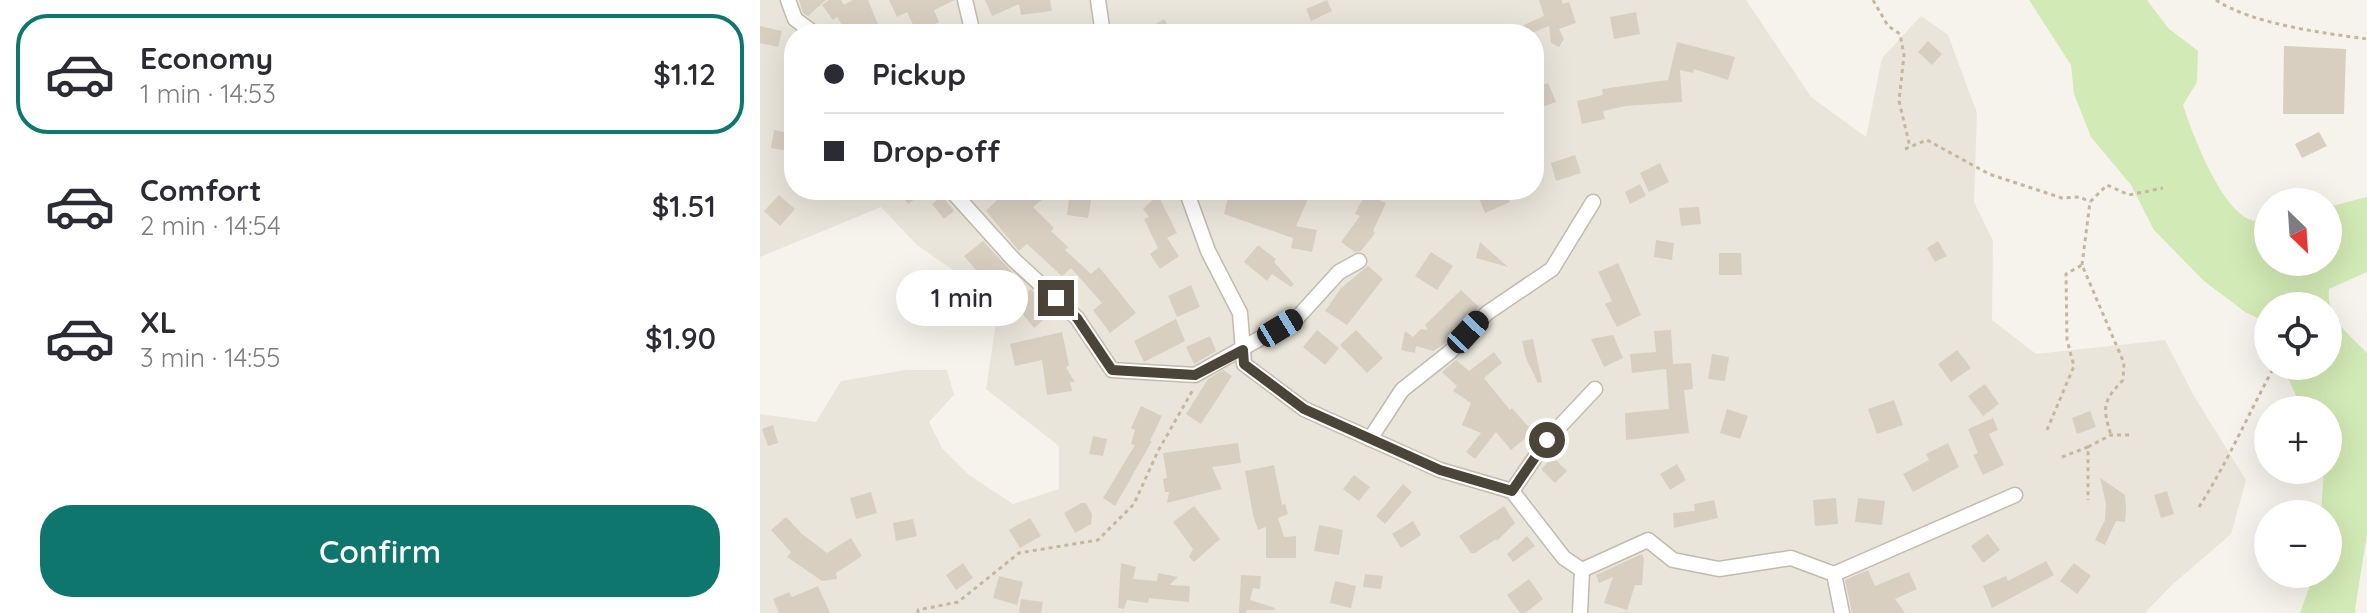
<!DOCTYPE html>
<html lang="en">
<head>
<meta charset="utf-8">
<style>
	body { margin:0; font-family:Quicksand,sans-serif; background:#f2f2f3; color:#2b2b33; height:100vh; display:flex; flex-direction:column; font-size:30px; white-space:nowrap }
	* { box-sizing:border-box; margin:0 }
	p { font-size:26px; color:#7c7c81 }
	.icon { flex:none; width:44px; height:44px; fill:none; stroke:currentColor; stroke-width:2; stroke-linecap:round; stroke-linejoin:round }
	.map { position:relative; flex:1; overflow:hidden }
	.sheet { display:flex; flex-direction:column; background:#fff; width:760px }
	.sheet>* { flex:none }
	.banner { position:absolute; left:24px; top:24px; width:760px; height:176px; border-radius:32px; box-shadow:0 8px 32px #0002; display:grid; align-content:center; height:176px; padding:0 40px; background:#fff }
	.needle { width:52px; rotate:155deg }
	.buttons { position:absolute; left:1494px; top:188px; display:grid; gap:16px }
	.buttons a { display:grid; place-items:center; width:88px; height:88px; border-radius:50%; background:#fff; box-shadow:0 8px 32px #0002; font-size:40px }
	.end { position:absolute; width:36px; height:36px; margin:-18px; border:10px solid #4b4439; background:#fff; box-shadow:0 0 0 4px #fff }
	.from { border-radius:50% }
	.bubble { position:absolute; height:56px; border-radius:28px; background:#fff; box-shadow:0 8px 32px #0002; font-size:26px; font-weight:600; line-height:56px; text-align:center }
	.car { position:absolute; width:24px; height:48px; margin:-24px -12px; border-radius:10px; box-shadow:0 0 6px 2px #0007; background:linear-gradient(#222 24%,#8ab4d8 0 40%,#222 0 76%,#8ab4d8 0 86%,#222 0) }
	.banner b { display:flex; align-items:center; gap:28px; height:76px; font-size:30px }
	.banner b+b { border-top:2px solid #e1e1e2 }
	.banner i { width:20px; height:20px; background:#2b2b33 }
	ul { padding:14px 0 0; list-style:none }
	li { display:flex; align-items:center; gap:24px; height:120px; margin:0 16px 12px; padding:0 24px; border:4px solid transparent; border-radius:32px }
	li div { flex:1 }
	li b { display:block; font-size:30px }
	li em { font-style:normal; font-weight:600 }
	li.on { border-color:#0f766e }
	li>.icon { width:72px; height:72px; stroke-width:1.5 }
	.action { display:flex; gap:16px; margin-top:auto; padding:16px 40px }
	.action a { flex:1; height:92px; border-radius:32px; background:#0f766e; color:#fff; font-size:32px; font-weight:600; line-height:92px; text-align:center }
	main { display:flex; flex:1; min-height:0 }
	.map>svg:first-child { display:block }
	.residential { fill:#eae5da; fill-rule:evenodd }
	.green { fill:#d2eab5 }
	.building { fill:#d8cfc1 }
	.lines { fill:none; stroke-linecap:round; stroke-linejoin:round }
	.street-casing { stroke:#c2bbae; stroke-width:17 }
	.path { stroke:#c4b79f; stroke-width:3; stroke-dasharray:4 4; stroke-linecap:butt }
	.street { stroke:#fff; stroke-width:14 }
	.route { stroke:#4b4439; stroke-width:10 }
</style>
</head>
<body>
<main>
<section class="sheet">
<ul>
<li class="on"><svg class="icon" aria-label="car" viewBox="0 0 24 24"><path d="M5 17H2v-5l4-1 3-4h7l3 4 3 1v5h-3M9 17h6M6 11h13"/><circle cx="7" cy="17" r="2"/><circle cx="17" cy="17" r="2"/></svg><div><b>Economy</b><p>1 min · 14:53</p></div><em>$1.12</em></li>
<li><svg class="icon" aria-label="car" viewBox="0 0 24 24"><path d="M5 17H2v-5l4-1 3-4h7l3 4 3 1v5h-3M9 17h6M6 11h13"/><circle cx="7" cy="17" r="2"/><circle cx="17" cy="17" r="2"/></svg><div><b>Comfort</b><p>2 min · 14:54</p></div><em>$1.51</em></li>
<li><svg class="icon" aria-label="car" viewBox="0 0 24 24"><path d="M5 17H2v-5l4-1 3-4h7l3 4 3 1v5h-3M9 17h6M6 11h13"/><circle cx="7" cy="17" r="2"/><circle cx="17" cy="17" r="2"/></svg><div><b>XL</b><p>3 min · 14:55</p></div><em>$1.90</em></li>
</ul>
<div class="action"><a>Confirm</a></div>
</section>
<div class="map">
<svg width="1607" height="613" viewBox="0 0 1607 613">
	<rect width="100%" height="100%" fill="#f6f3ec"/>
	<path class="residential" d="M0,0h986l65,97 55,40 16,-79 39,-42 27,19 29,78 -3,89 19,39 -1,79 44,34 129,-14 29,56 52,84 -15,54 -59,51 -27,28h-1385v-199l56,8 25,-41 65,-11h41l7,25 -25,27 13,26 27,27 44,29 46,-15v-43l-73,-57 10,-67 -26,-40 -53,-37 -36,-38 -121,50zM34,34h740v156h-740z"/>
	<path class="green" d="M1269,0h118l21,28 30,23 -1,31 -14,23c9,28 40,111 72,116 4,1 9,0 13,-1v42h60v-55l39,-10v75l-38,17c-3,29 19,44 38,64v181l-12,75 1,4h-56l14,-39h14v-60h-7l3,-44h4v-60h-25l-21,-44h46v-60h-60v31l-8,-18 -15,-7 -41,-31 -50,-51 -23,-45 -40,-48 -17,-43 -3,-29z"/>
	<g class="building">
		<path d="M39,0h27l-18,16 -5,-3z"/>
		<path d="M69,0h12l3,5 9,-5h15l14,34h-34l-11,-17 -4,3 -11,-15z"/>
		<path d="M129,0h66l-21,10 5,12 -22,11 -10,-21 -10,5z"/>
		<path d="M225,0h65l2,11 -31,4 -2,-11 -27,12z"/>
		<path d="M567,0l5,11 -21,10 -5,-12z"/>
		<path d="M779,0h23v4l7,-2 7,21 -17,6 5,10 -5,8 -8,-4 -2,-17 -20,8h-17l-1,-3 33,-15z"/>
		<path d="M876,12l4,22 -26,5 -4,-22z"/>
		<path d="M404,19l9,15h-35z"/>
		<path d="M0,26l22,5 -4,16 -18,-4z"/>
		<path d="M1168,41l14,13 -10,11 -14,-13z"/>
		<path d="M917,42l58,15 -7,23 -34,-11 -1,4 -13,-3 2,32 -56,4 -23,5 2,8 -23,5 -5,-23 26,-6 -1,-6 66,-9z"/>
		<path d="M1524,46l62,3 -2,65h-61z"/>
		<path d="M788,83l8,19 -22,8v-22z"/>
		<path d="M14,130l20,4v18l-23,-4z"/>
		<path d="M1559,132l8,14 -25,12 -7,-14z"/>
		<path d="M815,155l6,18 -25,8 -5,-18z"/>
		<path d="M900,163l9,19 -20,10 -9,-19z"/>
		<path d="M880,184l6,12 -16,8 -5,-12z"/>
		<path d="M138,190h29l-19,14z"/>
		<path d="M247,190h48l-22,17 21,21 -3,3 17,16 -3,3 26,24 8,-7 37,46 -26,20 -17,-23 9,-7 -31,-35 -9,8 -35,-32 -8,7 -33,-40z"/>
		<path d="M470,190h56l22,9 -12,27 21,4 -5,22 -21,-4 2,-10 -69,-24z"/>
		<path d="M737,190h7l6,12 -25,11 -6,-15z"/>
		<path d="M310,192l22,3 -4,23 -21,-3z"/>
		<path d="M605,194l21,9 -13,28 2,2 -14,18 -6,1 -14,-10 19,-26 -5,-2z"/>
		<path d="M19,195l16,14 -15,17 -16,-15z"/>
		<path d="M398,195l19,38 -10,5 12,18 -19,13 -10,-15 8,-6 -14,-29 5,-2 -6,-8z"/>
		<path d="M182,196l12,15 -10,8 -12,-15z"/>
		<path d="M939,207l2,17 -20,2 -2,-18z"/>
		<path d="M896,240l18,3 -2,17 -18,-3z"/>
		<path d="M223,241l30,32 -21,16 -28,-33z"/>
		<path d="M1178,241l9,15 -12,6 -8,-14z"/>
		<path d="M720,242l28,25 -32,-9z"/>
		<path d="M498,245l18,14 -2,3 20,22 -3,3 -19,-13 -5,7 -23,-19z"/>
		<path d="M671,252l22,14 -16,24 -22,-14z"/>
		<path d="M959,253h22l1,22h-23z"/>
		<path d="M858,263l23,52 -24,12 -12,-23 7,-3 -14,-29z"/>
		<path d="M608,266l15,13 -36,46 -22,-14 16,-23z"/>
		<path d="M431,285l9,22 -23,10 -9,-21z"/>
		<path d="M271,289l22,23 -19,16 -20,-25z"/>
		<path d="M701,290l18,17 -36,38 -10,6 -17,-5 -1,7 -14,-3 4,-19 8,6 8,-8 7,1 -3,-5z"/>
		<path d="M416,319l9,22 -41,21 -10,-21z"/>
		<path d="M557,330l22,18 -14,17 -22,-18z"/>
		<path d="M596,330l27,28 -16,15 -27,-28z"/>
		<path d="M911,330l2,34 18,-1 2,26 -9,1 5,43 -63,7 -1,-27 44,-4 -3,-40 -34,4 -2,-19 26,-2 -2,-21z"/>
		<path d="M302,332l7,33 -3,3 9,14h-5l2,9 -25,4 -5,-35 -27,6 -5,-22z"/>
		<path d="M853,335l10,23 -19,9 -13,-28z"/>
		<path d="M450,336l6,15 -22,13 -8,-17z"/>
		<path d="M773,339l9,43 -4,1 -12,-25 -4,-17z"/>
		<path d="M1197,350l14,18 -20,14 -13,-18z"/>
		<path d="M734,352l8,11 -18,15 26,32 2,-2 21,24 -22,18 -15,-18 -21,27 -9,-7 15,-19 -19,-8 9,-22 -18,-12 4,-5 -15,-14 14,-12 13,11z"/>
		<path d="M952,354l17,3 -4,24 -17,-2z"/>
		<path d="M463,370l9,6 -31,48 -15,-10 22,-35z"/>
		<path d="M1225,384l14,20 -16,12 -15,-20z"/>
		<path d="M1134,400l9,25 -26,9 -9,-25z"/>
		<path d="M381,406l21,10 -12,25h2l-37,65 -12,-8 32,-53 -4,-1 4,-14 -4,-2z"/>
		<path d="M967,409l21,7 -8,23 -20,-6z"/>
		<path d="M1330,411l6,16 -19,7 -5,-16z"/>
		<path d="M1233,418l5,12 -9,4 15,31 -21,10 -10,-20 5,-2 -10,-24z"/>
		<path d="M13,425l5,18 -10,3 -6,-17z"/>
		<path d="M333,436l14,3 -4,17 -14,-2z"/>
		<path d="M478,443l3,20 -29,4 10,22 -55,14 2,-11h-4l-2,-13 4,-1 -4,-25z"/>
		<path d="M1188,443l11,24 -46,25 -10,-18 26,-14 -3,-6z"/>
		<path d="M793,457l14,14 -12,12 -14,-14z"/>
		<path d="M917,464l9,16 -16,10 -10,-16z"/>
		<path d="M514,465l8,40 3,-1 3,10 -10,4 6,19 12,-1v22h-30v-31l-8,3 -5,-15 -8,-44z"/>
		<path d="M594,475l16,12 -11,14 -16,-12z"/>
		<path d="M1340,478l25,17 1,15 -1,12 -9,-1 -11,24 -10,-5 10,-20 1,-16z"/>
		<path d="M643,484l9,8 -27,32 -9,-8z"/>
		<path d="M1407,491l7,23 -13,4 -7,-23z"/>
		<path d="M111,492l6,21 -21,6 -6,-21z"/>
		<path d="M1076,498l2,26 -23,2 -2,-26z"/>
		<path d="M1098,498l27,3 -3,24 -27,-3z"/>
		<path d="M954,500l4,18 -44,10 -1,-15 22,-2 -1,-7z"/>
		<path d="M321,503h5l6,11 -1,10 -16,9 -11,-20z"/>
		<path d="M434,506l26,33 -26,23 -5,-5 4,-8 -20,-27z"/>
		<path d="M744,506l11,17 -18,18 -1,-2 -21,14h-4l-12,-17z"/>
		<path d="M26,517l16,17 25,19 24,-15 11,18 -26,17 1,6 -15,2 -35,-24 4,-5 -20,-22z"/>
		<path d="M270,518l11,18 -21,12 -11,-18z"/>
		<path d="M153,519l4,17 -21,5 -3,-18z"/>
		<path d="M653,521l8,14 -20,13 -9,-14z"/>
		<path d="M559,525l24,5 -4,25 -25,-4z"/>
		<path d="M1228,534l12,16 -17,13 -12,-17z"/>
		<path d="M767,536l8,10 -22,16 -6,-8z"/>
		<path d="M882,554l2,5 -2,26h-7l-8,25 -23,-7 9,-26 -14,6 -3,-8z"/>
		<path d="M1286,561l8,14 -62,33 -9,-22 23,-10 2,5z"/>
		<path d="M203,563l10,15 -17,12 -10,-15z"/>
		<path d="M361,563l15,4 -3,12 24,2 1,-8 20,4 -9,8 21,1 -1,16 -40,-4 -1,5 -21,-3 -3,9 -6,-1z"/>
		<path d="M1314,563l17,13 -14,18 -17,-13z"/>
		<path d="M1108,570l7,16 34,-14 8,17 -22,10 10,14h-53l-7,-33z"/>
		<path d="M605,574l18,2 -2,13 -18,-2z"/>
		<path d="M481,575l20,1 -1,13 -7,-1 -3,12 25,8 -1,2h-27l-1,3h-7z"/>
		<path d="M239,576l24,6 -6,23 -24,-7z"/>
		<path d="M769,579l14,20 -18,14h-5l-13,-18z"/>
		<path d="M575,581l21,5 -5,22 -21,-5z"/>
		<path d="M58,586l12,27h-51l-6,-14 16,-7 3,5z"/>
		<path d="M261,599l22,3 -2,11h-22z"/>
	</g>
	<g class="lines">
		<g class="street-casing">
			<g id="street">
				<path d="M28,0l7,19 20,15"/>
				<path d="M205,0l8,34"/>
				<path d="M338,0l5,34"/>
				<path d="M191,190l63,70 63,58 35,52 83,5 103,-58 41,-45 20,-11"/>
				<path d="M426,190l22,61 32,62 4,51 60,45 136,61 72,21 52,67 18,12 -2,43"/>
				<path d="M610,439l32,-49 48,-38 37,-39 65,-44 41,-67"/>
				<path d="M752,491l35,-51 48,-51"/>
				<path d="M822,570l66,-30 25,20 46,9 72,-11 43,16 8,39"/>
				<path d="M1074,574l181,-79"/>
			</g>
		</g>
		<g class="path">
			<path d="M1113,0l15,26 12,8 4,21 -5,46 11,46"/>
			<path d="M1456,0c36,24 107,33 151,39"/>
			<path d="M1145,149l22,-9 62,34 73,24 18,-1 10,5"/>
			<path d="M1322,265l8,-63 17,-17 22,10 34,-7"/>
			<path d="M1505,349l3,7"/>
			<path d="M1287,430l27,-64 -7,-26 -1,-66 16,-9 42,98 -1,17c-20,21 -21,27 -12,55"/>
			<path d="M1328,447l23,-12h22"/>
			<path d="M1302,457l26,-10v53"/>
			<path d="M1439,507c28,-44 49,-92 74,-138l-1,-3"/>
			<path d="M158,613v-3l40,-8 61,-49 79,-13 36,-36 24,-53 36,-63"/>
		</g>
		<use href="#street" class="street"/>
	</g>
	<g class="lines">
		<path class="route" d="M296,298l21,20 35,52 83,5 48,-25 1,14 60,45 136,61 72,21 35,-51"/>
	</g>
</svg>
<div class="buttons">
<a><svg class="needle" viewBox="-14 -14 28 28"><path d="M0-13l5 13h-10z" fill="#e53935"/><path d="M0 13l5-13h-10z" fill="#7c7c81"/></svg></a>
<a><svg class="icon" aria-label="locate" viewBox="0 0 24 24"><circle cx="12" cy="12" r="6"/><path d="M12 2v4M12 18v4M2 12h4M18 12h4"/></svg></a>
<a>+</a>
<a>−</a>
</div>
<i class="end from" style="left:787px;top:440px"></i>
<i class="end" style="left:296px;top:298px"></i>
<div class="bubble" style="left:136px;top:270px;width:132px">1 min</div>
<i class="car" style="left:520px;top:328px;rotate:59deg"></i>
<i class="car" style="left:708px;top:332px;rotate:43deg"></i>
<div class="banner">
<b><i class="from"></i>Pickup</b>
<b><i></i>Drop-off</b>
</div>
</div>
</main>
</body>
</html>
